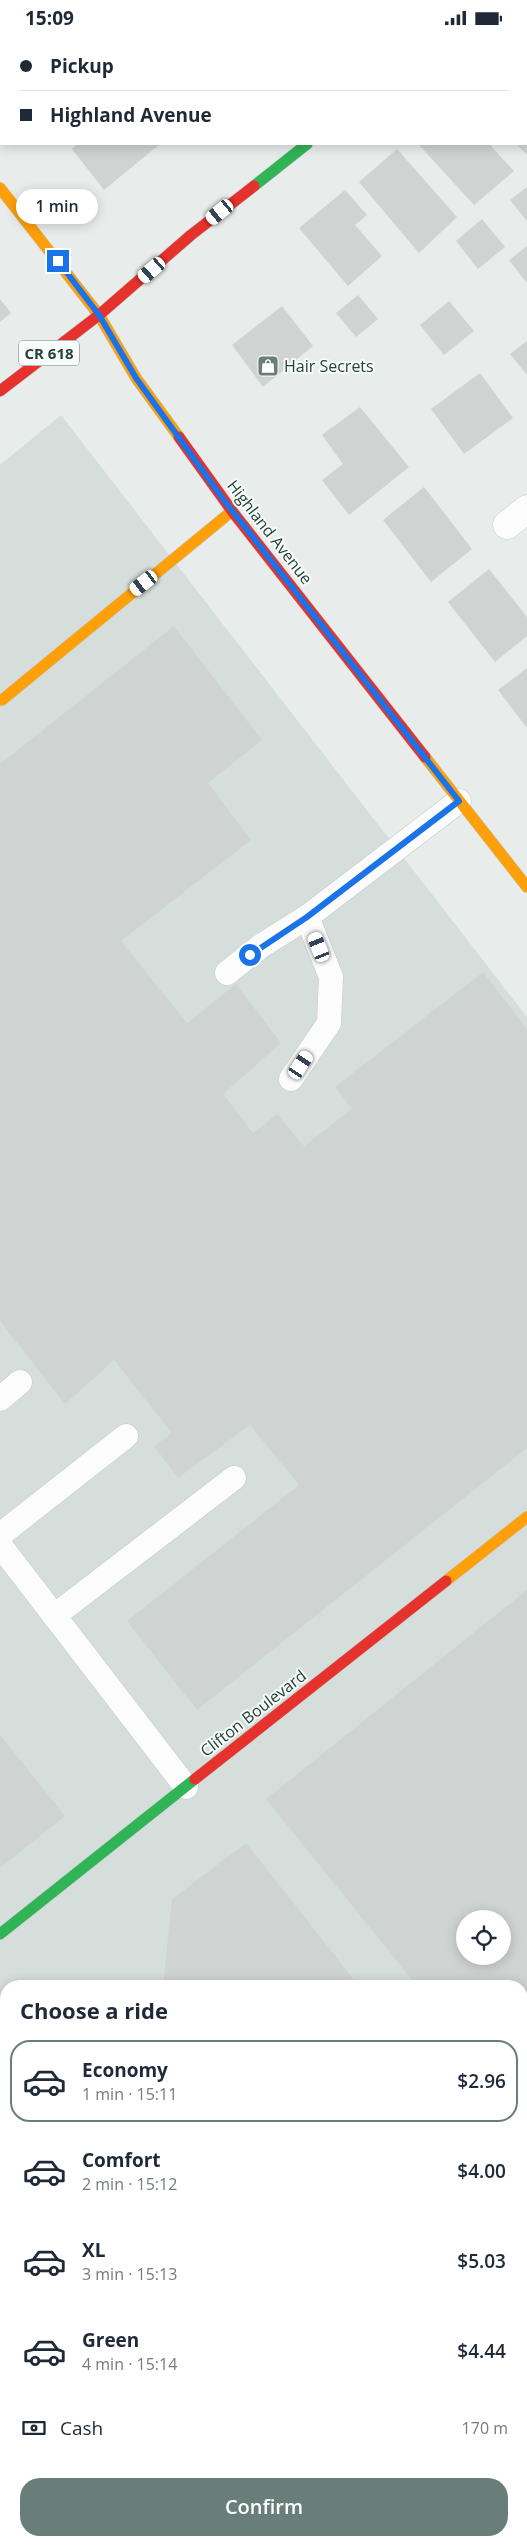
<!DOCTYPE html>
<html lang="en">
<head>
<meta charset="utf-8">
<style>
	body { margin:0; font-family:"Open Sans",sans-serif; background:#f2f2f3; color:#1f2937; height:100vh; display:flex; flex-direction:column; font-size:19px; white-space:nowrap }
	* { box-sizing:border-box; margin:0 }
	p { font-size:16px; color:#747a83 }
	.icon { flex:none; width:28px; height:28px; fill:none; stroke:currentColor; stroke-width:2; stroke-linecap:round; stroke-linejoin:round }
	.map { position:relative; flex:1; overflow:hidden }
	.sheet { position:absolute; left:0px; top:1945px; width:528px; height:566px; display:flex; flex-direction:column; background:#fff; border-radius:20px 20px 0 0; box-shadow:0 2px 12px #0003 }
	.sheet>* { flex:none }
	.hud { position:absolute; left:0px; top:0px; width:528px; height:110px; box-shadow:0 2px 12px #0003; display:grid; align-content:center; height:110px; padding:0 20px; background:#fff }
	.tools { position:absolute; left:456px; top:1875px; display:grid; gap:10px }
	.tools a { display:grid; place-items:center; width:55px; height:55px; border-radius:50%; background:#fff; box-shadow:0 2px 12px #0003; font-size:25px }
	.end { position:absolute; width:22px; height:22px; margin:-11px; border:6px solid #1a73e8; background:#fff; box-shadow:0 0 0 2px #fff }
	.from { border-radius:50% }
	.bubble { position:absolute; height:35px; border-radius:18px; background:#fff; box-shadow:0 2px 12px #0003; font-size:16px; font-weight:600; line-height:35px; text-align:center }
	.car { position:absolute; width:15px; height:30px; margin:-15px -8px; border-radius:6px; box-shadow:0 0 4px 1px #0007; background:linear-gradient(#fff 24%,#345 0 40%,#fff 0 76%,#345 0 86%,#fff 0) }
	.hud b { display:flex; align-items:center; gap:18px; height:48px; font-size:19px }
	.hud b+b { border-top:1px solid #e0e1e3 }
	.hud i { width:12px; height:12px; background:#1f2937 }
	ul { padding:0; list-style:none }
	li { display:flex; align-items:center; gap:15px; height:82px; margin:0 10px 8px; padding:0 10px; border:2px solid transparent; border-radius:20px }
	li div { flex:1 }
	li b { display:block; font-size:19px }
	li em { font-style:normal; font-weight:600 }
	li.selected { border-color:#697e78 }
	li>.icon { width:45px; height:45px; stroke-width:1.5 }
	h2 { padding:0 20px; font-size:22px; line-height:60px }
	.pay { display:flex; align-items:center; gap:12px; height:55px; padding:0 20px; font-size:19px }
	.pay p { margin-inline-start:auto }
	.primary-button { display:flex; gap:10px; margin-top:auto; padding:10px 20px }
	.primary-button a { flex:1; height:58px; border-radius:20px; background:#697e78; color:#fff; font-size:20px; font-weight:600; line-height:58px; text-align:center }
	.status { display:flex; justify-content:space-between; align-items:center; height:35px; padding:0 25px; background:#fff; direction:ltr }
	.status svg { height:14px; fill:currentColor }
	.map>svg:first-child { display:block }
	.built { fill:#d6dedb; fill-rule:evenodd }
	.green { fill:#d1e6d8 }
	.building { fill:#cfd4d2; fill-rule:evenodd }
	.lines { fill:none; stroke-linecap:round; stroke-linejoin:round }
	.lane-casing { stroke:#c5cac8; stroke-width:25 }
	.street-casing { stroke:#c5cac8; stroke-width:29 }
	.fast-casing { stroke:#c3cbc8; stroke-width:12 }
	.slow-casing { stroke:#c3cbc8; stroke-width:12 }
	.jam-casing { stroke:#c3cbc8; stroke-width:12 }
	.lane { stroke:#fcfcfc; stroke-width:24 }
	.street { stroke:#fcfcfc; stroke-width:28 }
	.fast { stroke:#30b455; stroke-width:11 }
	.slow { stroke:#ff9f0a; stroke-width:11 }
	.jam { stroke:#e5322d; stroke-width:11 }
	.rail-casing { stroke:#c9cdcc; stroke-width:5.5 }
	.rail { stroke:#f7fbf9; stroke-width:4; stroke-dasharray:11; stroke-linecap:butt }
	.route { stroke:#1a73e8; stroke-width:6 }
	.labels { text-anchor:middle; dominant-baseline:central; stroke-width:4; stroke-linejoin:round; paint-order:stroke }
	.shield { fill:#f7fbf9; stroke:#637a73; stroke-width:1 }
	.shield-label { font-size:15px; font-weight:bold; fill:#24423a }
	.poi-label { font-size:16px; fill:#24423a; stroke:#f7fbf9; text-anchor:start }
	.street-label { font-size:16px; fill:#24423a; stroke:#f7fbf9 }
</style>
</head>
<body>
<div class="status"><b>15:09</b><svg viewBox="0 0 49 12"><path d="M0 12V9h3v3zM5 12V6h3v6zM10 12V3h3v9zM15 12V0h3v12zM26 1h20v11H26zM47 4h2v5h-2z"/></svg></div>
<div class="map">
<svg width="527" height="2511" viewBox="0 0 527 2511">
	<rect width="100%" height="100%" fill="#e8edeb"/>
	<path class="built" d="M61,380l466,602v1529h-404l7,-6h391v-554h-515v343l-6,3v-1867zM465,1884h37v37h-37z"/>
	<path class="green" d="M157,0h179l1,1h-179z"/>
	<g class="building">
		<path d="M78,109h82l-56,46 -32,-41z"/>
		<path d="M418,109h71l25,27 -40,34z"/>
		<path d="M516,109h11v11z"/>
		<path d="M397,114l60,68 -38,36 -60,-71z"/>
		<path d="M527,152v34l-17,-21z"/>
		<path d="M345,155l22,25 -12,10 27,31 -34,30 -49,-58z"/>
		<path d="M482,184l23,28 -27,22 -22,-28z"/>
		<path d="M527,211v37l-18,-23z"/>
		<path d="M358,260l20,24 -22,18 -20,-24z"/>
		<path d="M0,264l11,14 -11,9z"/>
		<path d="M449,266l25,30 -30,24 -24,-30z"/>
		<path d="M282,271l31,40 -50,41 -31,-42z"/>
		<path d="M527,306v34l-17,-21z"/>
		<path d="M480,338l33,45 -49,36 -33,-45z"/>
		<path d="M360,372l49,60 -60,48 -27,-35 21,-16 -21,-29z"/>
		<path d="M424,452l48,62 -41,33 -48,-62z"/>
		<path d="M489,534l38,48v19l-32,26 -47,-60z"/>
		<path d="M174,591l88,114 -54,43 43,57 -130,101 66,82 49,-39 45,59 -58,51 30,39 24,-19 27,32 48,-37 -17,-22 148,-115 44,57v419l-330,262 -70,-89 172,-136 -49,-60 -72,53 -24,-32 18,-13 -58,-73 -49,44 -65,-83v-557z"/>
		<path d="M527,633v60l-29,-38z"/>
		<path d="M527,1555v434l-6,3v-41h-104l-151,-187zM465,1884h37v37h-37z"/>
		<path d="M0,1700l65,81 -65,52z"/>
		<path d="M246,1808l113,143h-196l9,-87z"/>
		<path d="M6,2121v113l-6,3v-113z"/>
		<path d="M521,2475l6,7v29h-180l-4,-6h178z"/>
	</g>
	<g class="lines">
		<g class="lane-casing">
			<g id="lane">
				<path d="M227,938l34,-27 46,-29"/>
				<path d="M291,1044l38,-56 2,-46 -24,-60 152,-116"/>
				<path d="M0,1364l20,-17"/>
				<path d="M0,1500l126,-99"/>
				<path d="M0,1510l186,242"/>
				<path d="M54,1581l180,-138"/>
				<path d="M24,2511l8,-6"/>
			</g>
		</g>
		<g class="street-casing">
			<path id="street" d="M507,490l20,-16"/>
		</g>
		<g class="fast-casing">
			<g id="fast">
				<path d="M254,151l53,-42"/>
				<path d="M0,1899l195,-155"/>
			</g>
		</g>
		<g class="slow-casing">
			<g id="slow">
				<path d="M445,1l1,-1"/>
				<path d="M0,153l99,127 37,63 43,59"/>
				<path d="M2,665l230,-189"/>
				<path d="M425,722l102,130"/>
				<path d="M446,1546l81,-64"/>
			</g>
		</g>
		<g class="jam-casing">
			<g id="jam">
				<path d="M0,356l99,-76 92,-80 63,-49"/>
				<path d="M179,402l53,74 193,246"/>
				<path d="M195,1744l251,-198"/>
			</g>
		</g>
		<use href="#lane" class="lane"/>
		<use href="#street" class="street"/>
		<use href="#fast" class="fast"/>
		<use href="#slow" class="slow"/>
		<use href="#jam" class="jam"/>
		<g class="rail-casing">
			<g id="rail">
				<path d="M0,2026l6,3"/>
				<path d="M521,2045l6,-2"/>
				<path d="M521,2054l6,-3"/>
				<path d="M521,2086l6,-3"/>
				<path d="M521,2137l6,-3"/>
				<path d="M0,2312l6,-3"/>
				<path d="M0,2344l6,-3"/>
				<path d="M0,2395l6,-3"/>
			</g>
		</g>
		<use href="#rail" class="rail"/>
	</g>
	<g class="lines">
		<path class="route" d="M58,226l41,54 37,63 87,121 236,302 -152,116 -57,38"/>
	</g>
	<defs>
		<g id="shop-square" transform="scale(1.125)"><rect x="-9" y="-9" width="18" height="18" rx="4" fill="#697e78" stroke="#f7fbf9"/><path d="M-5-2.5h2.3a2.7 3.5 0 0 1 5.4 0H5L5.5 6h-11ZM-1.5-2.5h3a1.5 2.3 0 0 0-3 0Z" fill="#fff"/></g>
	</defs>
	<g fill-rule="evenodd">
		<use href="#shop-square" x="268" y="331"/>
	</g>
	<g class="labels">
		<rect class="shield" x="19" y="305.5" width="60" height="25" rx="4"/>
		<g class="shield-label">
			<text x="49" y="318">CR 618</text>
		</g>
		<g class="poi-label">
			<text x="284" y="331">Hair Secrets</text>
		</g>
		<g class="street-label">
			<text transform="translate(270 497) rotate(52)">Highland Avenue</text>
			<text transform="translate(253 1678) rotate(-38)">Clifton Boulevard</text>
		</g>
	</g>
</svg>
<div class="tools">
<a><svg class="icon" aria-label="locate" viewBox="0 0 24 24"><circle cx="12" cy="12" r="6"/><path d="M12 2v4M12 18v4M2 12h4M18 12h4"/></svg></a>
</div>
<i class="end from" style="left:250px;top:920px"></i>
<i class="end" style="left:58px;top:226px"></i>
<div class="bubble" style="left:16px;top:154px;width:82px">1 min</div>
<i class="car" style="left:220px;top:177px;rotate:231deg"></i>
<i class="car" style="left:152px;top:235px;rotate:229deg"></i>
<i class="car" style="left:144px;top:548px;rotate:232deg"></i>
<i class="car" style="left:319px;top:912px;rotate:338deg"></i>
<i class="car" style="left:301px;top:1030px;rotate:34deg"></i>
<div class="hud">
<b><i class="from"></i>Pickup</b>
<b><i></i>Highland Avenue</b>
</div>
<section class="sheet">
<h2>Choose a ride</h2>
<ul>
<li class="selected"><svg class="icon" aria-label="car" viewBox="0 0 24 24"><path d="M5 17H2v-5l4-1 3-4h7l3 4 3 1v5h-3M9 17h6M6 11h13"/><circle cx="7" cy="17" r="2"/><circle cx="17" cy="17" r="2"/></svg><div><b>Economy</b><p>1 min · 15:11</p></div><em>$2.96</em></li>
<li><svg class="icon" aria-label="car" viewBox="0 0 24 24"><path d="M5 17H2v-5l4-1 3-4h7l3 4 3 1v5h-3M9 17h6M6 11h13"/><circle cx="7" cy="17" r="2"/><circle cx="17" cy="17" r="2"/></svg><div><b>Comfort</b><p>2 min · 15:12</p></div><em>$4.00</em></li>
<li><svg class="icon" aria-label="car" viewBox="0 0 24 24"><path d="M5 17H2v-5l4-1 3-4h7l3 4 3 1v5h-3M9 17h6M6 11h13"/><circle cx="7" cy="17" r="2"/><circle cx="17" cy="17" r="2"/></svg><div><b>XL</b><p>3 min · 15:13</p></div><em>$5.03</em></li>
<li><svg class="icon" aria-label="car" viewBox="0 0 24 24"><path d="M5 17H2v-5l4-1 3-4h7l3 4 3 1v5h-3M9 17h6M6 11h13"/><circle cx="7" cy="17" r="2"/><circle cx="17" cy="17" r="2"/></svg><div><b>Green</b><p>4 min · 15:14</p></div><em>$4.44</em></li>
</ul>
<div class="pay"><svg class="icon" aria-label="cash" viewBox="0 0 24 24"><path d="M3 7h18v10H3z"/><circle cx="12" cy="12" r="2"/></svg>Cash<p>170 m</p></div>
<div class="primary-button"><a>Confirm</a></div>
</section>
</div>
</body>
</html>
